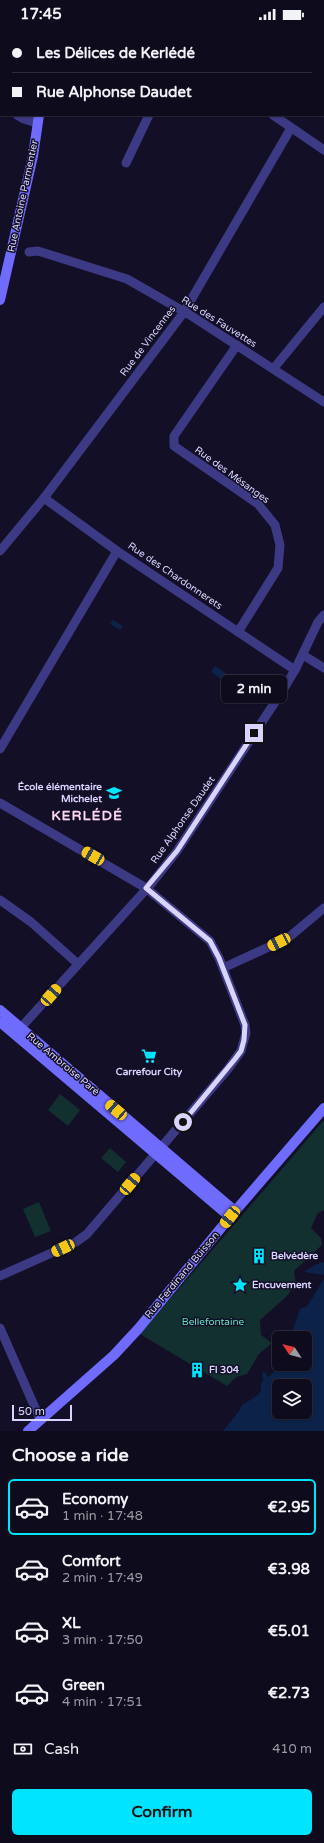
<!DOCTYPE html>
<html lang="en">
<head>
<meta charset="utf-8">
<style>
	body { margin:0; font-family:"Varela Round",sans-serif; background:#1c1929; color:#f1f3f6; height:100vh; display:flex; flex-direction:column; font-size:15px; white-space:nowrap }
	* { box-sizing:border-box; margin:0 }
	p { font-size:13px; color:#9b9ba3 }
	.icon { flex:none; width:22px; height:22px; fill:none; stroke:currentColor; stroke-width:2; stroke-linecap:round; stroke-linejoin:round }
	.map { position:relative; height:1403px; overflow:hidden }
	.details { display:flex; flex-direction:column; background:#0e0b1c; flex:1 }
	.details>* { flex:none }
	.hud { position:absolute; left:0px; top:0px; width:324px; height:88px; box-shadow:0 1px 3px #0004,0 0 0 1px #2e2b3b; display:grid; align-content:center; height:88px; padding:0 12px; background:#0e0b1c }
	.needle { width:26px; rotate:306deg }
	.buttons { position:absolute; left:272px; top:1303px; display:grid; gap:8px }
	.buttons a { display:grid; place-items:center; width:40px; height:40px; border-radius:6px; background:#0e0b1c; box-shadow:0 1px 3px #0004,0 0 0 1px #2e2b3b; font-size:20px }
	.scale { position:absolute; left:12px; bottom:10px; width:60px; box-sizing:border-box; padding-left:4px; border:2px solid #d9d4ff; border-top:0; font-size:11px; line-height:14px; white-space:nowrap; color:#d9d4ff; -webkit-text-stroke:3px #130f26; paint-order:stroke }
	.end { position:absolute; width:18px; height:18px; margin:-9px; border:5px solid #d9d4ff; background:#111; box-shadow:0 0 0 2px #111 }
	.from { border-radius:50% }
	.bubble { position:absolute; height:28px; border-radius:6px; background:#0e0b1c; box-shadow:0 1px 3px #0004,0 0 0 1px #2e2b3b; font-size:13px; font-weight:800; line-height:28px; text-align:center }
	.car { position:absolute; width:12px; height:24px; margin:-12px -6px; border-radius:5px; box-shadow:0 0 3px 1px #0007; background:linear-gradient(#f5c518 24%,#345 0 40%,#f5c518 0 76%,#345 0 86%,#f5c518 0) }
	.hud b { display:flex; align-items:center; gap:14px; height:38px; font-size:15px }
	.hud b+b { border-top:1px solid #2e2b3b }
	.hud i { width:10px; height:10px; background:#f1f3f6 }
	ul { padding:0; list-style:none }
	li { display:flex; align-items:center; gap:12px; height:56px; margin:0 8px 6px; padding:0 4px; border:2px solid transparent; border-radius:6px }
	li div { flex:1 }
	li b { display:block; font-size:15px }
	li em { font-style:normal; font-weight:800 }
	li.active { border-color:#00e5ff }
	li>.icon { width:36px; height:36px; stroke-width:1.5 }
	h2 { padding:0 12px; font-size:18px; line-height:48px }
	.pay { display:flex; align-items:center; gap:10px; height:44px; padding:0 12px; font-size:15px }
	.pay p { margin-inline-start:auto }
	.action { display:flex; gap:8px; margin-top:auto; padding:8px 12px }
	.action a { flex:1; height:46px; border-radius:6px; background:#00e5ff; color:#111; font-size:16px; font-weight:800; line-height:46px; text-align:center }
	.status { display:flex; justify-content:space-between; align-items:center; height:28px; padding:0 20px; background:#0e0b1c; direction:ltr }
	.status svg { height:11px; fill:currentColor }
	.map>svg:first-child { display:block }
	.green { fill:#12302f }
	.water { fill:#0c2248; fill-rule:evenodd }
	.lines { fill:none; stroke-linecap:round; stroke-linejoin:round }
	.street { stroke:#3d3a85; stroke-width:9 }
	.secondary { stroke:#6f6bff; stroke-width:10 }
	.route { stroke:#d9d4ff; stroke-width:5 }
	.labels { text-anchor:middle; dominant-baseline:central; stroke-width:3; stroke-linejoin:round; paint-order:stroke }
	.street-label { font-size:10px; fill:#d9d4ff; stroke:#130f26 }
	.poi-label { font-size:10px; font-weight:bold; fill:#d9d4ff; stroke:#130f26; text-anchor:start }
	.park-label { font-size:10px; fill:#5fe0c0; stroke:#130f26 }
	.district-label { font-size:14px; font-weight:bold; letter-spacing:1px; fill:#ffd6f0; stroke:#130f26 }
</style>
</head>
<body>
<div class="status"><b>17:45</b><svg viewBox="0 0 49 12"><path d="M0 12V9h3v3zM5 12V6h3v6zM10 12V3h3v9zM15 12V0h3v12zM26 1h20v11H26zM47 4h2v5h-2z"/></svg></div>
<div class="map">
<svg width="324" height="1403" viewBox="0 0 324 1403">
	<rect width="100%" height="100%" fill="#130f26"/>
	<g class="green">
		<path d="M60,1066l20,16 -12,16 -20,-16z"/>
		<path d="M324,1092v90l-6,3 -7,15 10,10 1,7 -28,26 2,13 -10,13 -26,23 1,15 11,8 -13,11 -12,20 -11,3 -9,9 -87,-52z"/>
		<path d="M110,1120l16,14 -8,10 -17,-14z"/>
		<path d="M39,1174l12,29 -16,6 -12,-28z"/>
	</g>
	<g class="water">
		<path d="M113,592l10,6 -3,4 -10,-6z"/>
		<path d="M215,638l12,8 -4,6 -12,-8z"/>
		<path d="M324,1234v13l-20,-3 11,-7z"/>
		<path d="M324,1251v152h-101l16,-20 3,-6 16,-10 3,-4v-7l2,-4 -1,-6 2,-3 4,6 15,-13h22v-26h-15l10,-29 7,-3zM279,1358h26v26h-26z"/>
	</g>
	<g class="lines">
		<g class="street">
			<path d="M64,0l3,1"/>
			<path d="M0,75l1,1"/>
			<path d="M17,87l7,4 13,4"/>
			<path d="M273,87l51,35"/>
			<path d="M126,135l23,-48"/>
			<path d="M29,224l9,-1 89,28 63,36 134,87"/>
			<path d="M237,317l-63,91v10l84,58 17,21 5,20 -2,23 -40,64"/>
			<path d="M274,340l50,-61"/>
			<path d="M44,470l73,53 178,119"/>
			<path d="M0,523l44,-53 140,-186 107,-184"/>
			<path d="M303,627l21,13"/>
			<path d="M0,721l117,-198"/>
			<path d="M0,775l146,85 64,53 9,17 26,67 1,8 -5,18 -13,18 -141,165 -11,8 -76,34"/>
			<path d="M0,872l31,22 47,42"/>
			<path d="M223,940l65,-30 36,-30"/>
			<path d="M16,1005l135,-149 26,-33 106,-161 12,-20 23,-48 6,-7"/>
			<path d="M0,1300l40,91"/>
		</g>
		<g class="secondary">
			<path d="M49,1v-1"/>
			<path d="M0,272l33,-144 6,-41"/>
			<path d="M0,982l235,201"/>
			<path d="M0,994l230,195"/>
			<path d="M28,1403l86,-76 25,-27 91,-111 94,-109"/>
		</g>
	</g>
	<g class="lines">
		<path class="route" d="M183,1094l52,-63 6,-8 3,-11 1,-15 -26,-67 -9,-17 -64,-53 31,-37 77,-118"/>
	</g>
	<defs>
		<g id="school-bare" transform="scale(1.2)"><path d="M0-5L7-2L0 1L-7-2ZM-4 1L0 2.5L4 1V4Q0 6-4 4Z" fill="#00e5ff" stroke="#130f26" stroke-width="2.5" paint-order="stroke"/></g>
		<g id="supermarket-bare" transform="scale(1.2)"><path d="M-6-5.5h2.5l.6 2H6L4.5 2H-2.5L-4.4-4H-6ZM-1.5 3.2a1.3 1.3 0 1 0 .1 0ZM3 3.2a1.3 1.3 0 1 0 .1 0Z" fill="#00e5ff" stroke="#130f26" stroke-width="2.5" paint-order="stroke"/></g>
		<g id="building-bare" transform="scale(1.2)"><path d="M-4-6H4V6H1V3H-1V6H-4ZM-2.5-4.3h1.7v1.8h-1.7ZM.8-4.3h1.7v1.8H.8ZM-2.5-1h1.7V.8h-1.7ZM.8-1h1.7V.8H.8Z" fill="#00e5ff" stroke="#130f26" stroke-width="2.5" paint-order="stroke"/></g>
		<g id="sight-bare" transform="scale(1.2)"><path d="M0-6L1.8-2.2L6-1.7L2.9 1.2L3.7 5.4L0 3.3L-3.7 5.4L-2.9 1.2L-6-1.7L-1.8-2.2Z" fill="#00e5ff" stroke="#130f26" stroke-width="2.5" paint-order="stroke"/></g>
	</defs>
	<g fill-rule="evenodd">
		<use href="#school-bare" x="114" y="765"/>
		<use href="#supermarket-bare" x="149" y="1028"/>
		<use href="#building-bare" x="259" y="1228"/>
		<use href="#sight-bare" x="240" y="1257"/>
		<use href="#building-bare" x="197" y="1342"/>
	</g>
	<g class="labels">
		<g class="street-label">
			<text transform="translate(23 168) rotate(-78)">Rue Antoine Parmentier</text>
			<text transform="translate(219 294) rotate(32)">Rue des Fauvettes</text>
			<text transform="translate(148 313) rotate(-53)">Rue de Vincennes</text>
			<text transform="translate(232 447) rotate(36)">Rue des Mésanges</text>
			<text transform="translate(175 548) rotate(34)">Rue des Chardonnerets</text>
			<text transform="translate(183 792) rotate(-55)">Rue Alphonse Daudet</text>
			<text transform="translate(63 1036) rotate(40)">Rue Ambroise Paré</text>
			<text transform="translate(182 1247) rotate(-50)">Rue Ferdinand Buisson</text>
		</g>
		<g class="poi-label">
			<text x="102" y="759" text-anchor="end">École élémentaire<tspan x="102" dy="12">Michelet</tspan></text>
			<text x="149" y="1044" text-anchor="middle">Carrefour City</text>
			<text x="271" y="1228">Belvédère</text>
			<text x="252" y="1257">Encuvement</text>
			<text x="209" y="1342">Fl 304</text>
		</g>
		<g class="park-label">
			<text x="213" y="1294">Bellefontaine</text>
		</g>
		<g class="district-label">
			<text x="87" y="787">KERLÉDÉ</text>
		</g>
	</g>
</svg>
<div class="buttons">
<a><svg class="needle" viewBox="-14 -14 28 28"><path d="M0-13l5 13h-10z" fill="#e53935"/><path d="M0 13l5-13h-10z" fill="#9b9ba3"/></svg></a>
<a><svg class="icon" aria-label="layers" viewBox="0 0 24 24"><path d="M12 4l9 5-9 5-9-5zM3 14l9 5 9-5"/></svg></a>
</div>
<div class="scale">50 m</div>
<i class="end from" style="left:183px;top:1094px"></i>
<i class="end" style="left:254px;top:705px"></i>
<div class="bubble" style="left:221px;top:647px;width:66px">2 min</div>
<i class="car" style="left:93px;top:828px;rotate:300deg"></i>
<i class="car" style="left:279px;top:914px;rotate:243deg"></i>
<i class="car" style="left:51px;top:967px;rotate:41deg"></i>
<i class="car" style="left:116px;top:1082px;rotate:311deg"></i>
<i class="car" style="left:130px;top:1156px;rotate:40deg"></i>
<i class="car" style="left:230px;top:1189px;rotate:219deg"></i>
<i class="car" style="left:63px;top:1220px;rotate:245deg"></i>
<div class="hud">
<b><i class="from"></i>Les Délices de Kerlédé</b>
<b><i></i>Rue Alphonse Daudet</b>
</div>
</div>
<section class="details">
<h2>Choose a ride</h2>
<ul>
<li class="active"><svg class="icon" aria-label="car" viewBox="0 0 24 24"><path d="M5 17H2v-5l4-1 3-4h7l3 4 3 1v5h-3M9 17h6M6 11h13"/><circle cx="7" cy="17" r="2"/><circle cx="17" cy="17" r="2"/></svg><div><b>Economy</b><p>1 min · 17:48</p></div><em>€2.95</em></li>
<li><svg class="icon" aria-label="car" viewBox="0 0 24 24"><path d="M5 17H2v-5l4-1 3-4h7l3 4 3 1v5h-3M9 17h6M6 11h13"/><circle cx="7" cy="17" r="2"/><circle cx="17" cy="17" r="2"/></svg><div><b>Comfort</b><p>2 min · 17:49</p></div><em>€3.98</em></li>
<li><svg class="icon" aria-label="car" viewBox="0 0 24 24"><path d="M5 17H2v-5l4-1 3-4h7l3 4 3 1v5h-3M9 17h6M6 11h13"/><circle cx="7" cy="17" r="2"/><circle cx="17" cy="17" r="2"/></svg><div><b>XL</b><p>3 min · 17:50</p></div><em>€5.01</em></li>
<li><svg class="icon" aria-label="car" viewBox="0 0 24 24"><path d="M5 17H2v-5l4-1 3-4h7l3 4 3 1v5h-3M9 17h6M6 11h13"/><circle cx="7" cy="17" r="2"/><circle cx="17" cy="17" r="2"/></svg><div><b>Green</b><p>4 min · 17:51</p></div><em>€2.73</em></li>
</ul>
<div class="pay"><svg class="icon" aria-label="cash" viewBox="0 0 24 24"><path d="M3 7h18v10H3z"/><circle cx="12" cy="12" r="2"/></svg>Cash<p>410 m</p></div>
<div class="action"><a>Confirm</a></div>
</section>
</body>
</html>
